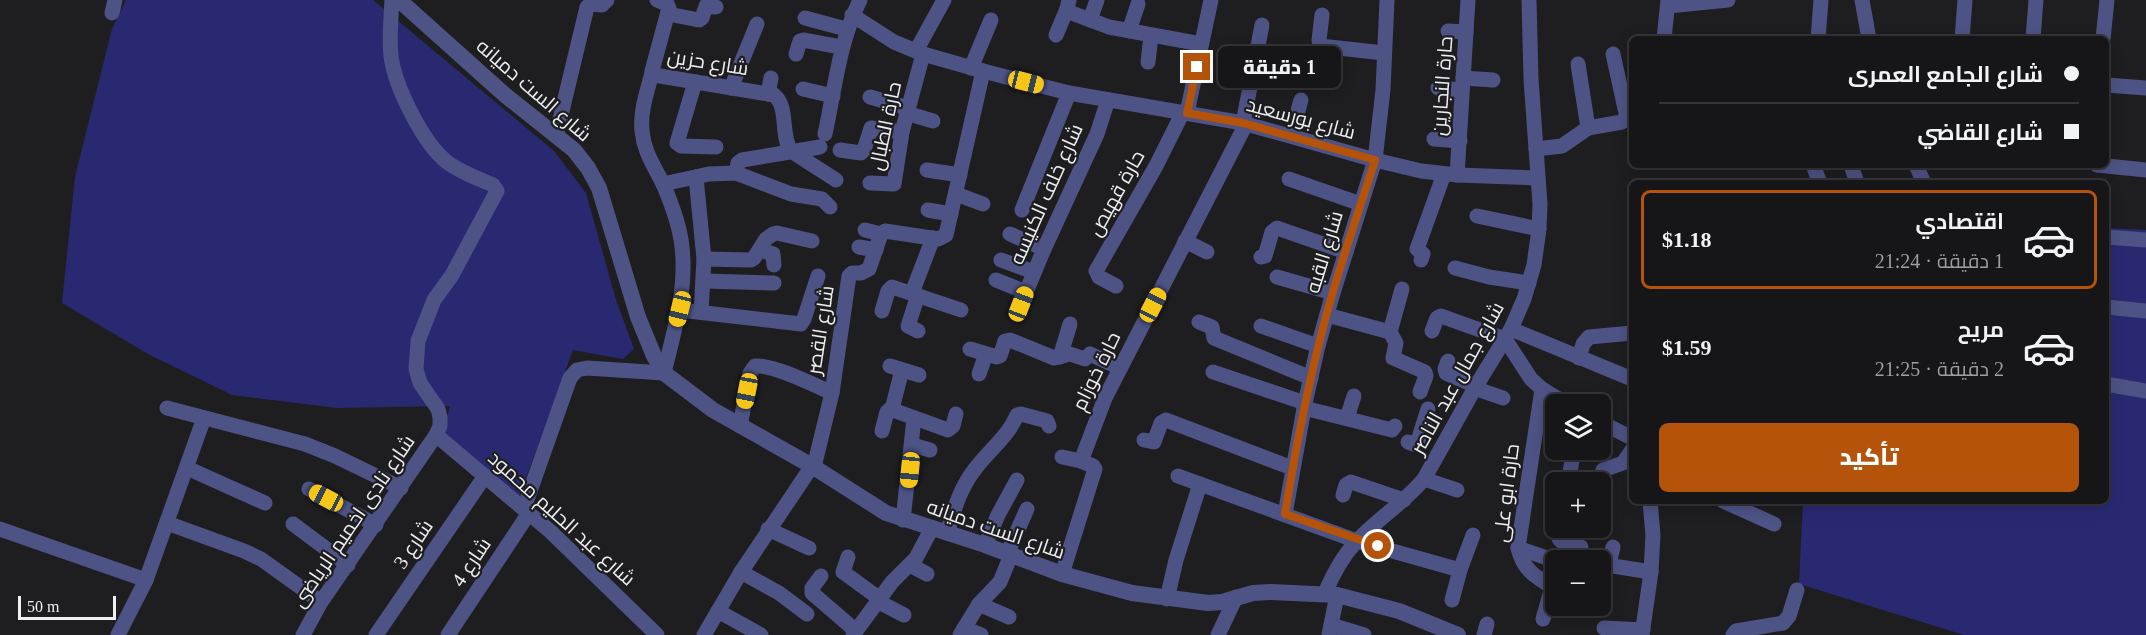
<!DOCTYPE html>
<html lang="ar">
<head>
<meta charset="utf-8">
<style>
	body { margin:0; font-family:"Times New Roman",Cairo,serif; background:#232326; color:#f1f3f6; direction:rtl; height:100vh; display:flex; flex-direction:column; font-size:22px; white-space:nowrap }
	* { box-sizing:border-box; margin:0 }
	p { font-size:20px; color:#9e9fa2 }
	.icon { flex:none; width:33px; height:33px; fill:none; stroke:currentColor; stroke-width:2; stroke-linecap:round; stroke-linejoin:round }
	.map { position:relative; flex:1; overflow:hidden; direction:ltr }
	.drawer { position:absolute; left:1629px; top:180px; width:480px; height:324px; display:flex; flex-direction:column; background:#161619; border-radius:9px; box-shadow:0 3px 15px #0003,0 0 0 2px #353538; direction:rtl }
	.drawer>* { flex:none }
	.guide { position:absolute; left:1629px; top:36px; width:480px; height:132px; border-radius:9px; box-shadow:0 3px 15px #0003,0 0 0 2px #353538; direction:rtl; display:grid; align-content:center; height:132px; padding:0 30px; background:#161619 }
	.controls { position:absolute; left:1545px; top:394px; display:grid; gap:12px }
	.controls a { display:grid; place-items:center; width:66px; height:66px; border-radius:9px; background:#161619; box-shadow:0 3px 15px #0003,0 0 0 2px #353538; font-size:30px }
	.scale { position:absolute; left:18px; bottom:15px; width:98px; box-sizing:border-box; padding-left:6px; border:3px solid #eeeff1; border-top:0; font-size:16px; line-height:21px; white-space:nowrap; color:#eeeff1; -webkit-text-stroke:4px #1e1e21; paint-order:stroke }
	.end { position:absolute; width:27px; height:27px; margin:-14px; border:8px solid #b45309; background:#fff; box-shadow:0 0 0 3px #fff }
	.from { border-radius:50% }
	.bubble { position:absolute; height:42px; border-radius:9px; background:#161619; box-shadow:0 3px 15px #0003,0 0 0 2px #353538; font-size:20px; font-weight:800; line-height:42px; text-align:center; direction:rtl }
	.car { position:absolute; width:18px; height:36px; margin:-18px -9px; border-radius:8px; box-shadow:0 0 4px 2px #0007; background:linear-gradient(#f5c518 24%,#345 0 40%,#f5c518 0 76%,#345 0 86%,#f5c518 0) }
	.guide b { display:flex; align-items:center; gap:21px; height:57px; font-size:22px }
	.guide b+b { border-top:2px solid #353538 }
	.guide i { width:15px; height:15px; background:#f1f3f6 }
	ul { padding:10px 0 0; list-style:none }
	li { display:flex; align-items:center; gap:18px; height:99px; margin:0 12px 9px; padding:0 18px; border:3px solid transparent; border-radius:9px }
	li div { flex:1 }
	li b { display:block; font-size:22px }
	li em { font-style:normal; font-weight:800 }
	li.active { border-color:#b45309 }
	li>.icon { width:54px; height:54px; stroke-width:1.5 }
	.button { display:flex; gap:12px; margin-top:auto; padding:12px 30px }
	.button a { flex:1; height:69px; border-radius:9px; background:#b45309; color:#fff; font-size:24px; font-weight:800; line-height:69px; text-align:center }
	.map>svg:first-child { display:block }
	.green { fill:#292972 }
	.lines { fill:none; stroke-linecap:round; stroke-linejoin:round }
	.minor { stroke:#4d5385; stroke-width:15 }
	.tertiary { stroke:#4d5385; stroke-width:16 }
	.route { stroke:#b45309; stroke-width:8 }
	.labels { text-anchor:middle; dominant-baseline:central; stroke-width:4.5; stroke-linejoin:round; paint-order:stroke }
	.street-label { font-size:20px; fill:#eeeff1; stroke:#1e1e21 }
</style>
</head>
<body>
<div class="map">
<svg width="2146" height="635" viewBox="0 0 2146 635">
	<rect width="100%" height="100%" fill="#1e1e21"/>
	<g class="green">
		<path d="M126,0h247l181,151 32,42 30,107 18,49 -11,10 -50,-9 -54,147 -76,-64 7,-27 -113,2 -105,-13 -84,-41 -86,-51 13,-126 37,-148z"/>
		<path d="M2106,228l40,2v405h-182l-165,-51 4,-83h303z"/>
	</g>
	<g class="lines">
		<g class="minor">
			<path d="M657,0l10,4 2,4 -17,63 2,4 120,20c15,12 6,40 17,56l45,29"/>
			<path d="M1069,0l-2,9 2,3 40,15 92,17"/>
			<path d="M1862,0l7,39"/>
			<path d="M1668,6l60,-6"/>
			<path d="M112,13l3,-13"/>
			<path d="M668,14l31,6 3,-2 4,-12 10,1"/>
			<path d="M852,15l42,27 29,12 60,17 86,22 174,30 132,37 46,11 36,4 81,3"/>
			<path d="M1322,15l-3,25 1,6 64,7"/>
			<path d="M805,18l41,11"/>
			<path d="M1090,20l7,-20"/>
			<path d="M1129,31l9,-27"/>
			<path d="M1448,31l18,1"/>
			<path d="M1056,35l11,-26"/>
			<path d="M1664,39l4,-39"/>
			<path d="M1818,39l3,-39"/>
			<path d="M1962,39l3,-39"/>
			<path d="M2033,39l3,-39"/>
			<path d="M2103,39l4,-39"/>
			<path d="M916,51l28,-51"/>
			<path d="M796,54l4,-13 3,-1 38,7"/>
			<path d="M1257,55l29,6 3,-1 2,-6"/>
			<path d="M1148,62l3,-26"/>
			<path d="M1578,64l10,64"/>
			<path d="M971,68l20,-48"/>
			<path d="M1463,78l30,2"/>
			<path d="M695,82l-18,61 4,3 35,1"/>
			<path d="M2106,85l40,3"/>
			<path d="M731,88l26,-64"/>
			<path d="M1438,88l24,2"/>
			<path d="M803,89l30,7"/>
			<path d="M768,94l3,-16"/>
			<path d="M870,97l38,11"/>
			<path d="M906,113l27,8"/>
			<path d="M1187,113l24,-113"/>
			<path d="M1243,123l19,-98"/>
			<path d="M825,134c10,-46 14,-91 35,-134"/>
			<path d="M556,136l31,-129 4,-3 11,1 5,-5"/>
			<path d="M1291,136l10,-36"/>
			<path d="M1434,139l26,2"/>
			<path d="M1536,149l26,-3 26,-18 34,-6 5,-4 -14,-64"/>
			<path d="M840,150l21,3 3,-3 7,-22 31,4"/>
			<path d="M1813,165l7,18"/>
			<path d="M1851,165l6,18"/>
			<path d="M1916,165l8,18"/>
			<path d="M2097,165l49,5"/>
			<path d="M927,170l33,5"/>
			<path d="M736,173l2,-10 4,-3 78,-13"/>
			<path d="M1457,175l11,-175"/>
			<path d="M696,177l8,82 -3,53"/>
			<path d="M1289,179l72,25"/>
			<path d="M870,183l24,1 8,-52 21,-78"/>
			<path d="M663,184l46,-10 27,-1 55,21 31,5 8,8"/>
			<path d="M956,194l27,10"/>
			<path d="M928,210l23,4"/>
			<path d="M1022,210l47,-117"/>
			<path d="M1477,216l62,13"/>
			<path d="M865,230l16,4"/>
			<path d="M1010,234l34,15"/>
			<path d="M2106,237l40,3"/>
			<path d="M1185,241l22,11"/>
			<path d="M859,247l17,3"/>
			<path d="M760,250l13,4 1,11"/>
			<path d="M1261,257l4,-1 7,-24 5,-4 69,24"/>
			<path d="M704,259l47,1 3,-2 12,-19 7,-5 4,-1 35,8"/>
			<path d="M1001,260l33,12"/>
			<path d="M1421,260l2,-6 -6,-5 27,-75"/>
			<path d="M1455,268l34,9 40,6"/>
			<path d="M1277,277l56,16"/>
			<path d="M996,280l30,12"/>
			<path d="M704,281l70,2"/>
			<path d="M1116,286l-17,-9 -3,-6 60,-105 27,-54"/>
			<path d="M1402,289l-12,43 6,11 -3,15 32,14 1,4 -6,16"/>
			<path d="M912,293l21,-55"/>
			<path d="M918,295l-10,31 10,5"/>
			<path d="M1021,304l23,-55 53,-115 11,-34"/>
			<path d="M2106,307l40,4"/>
			<path d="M680,310l121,14 3,-5 14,-43"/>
			<path d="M882,311l6,-20 4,-4 69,23"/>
			<path d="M1327,315l63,17"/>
			<path d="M1199,322l13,5 2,11 97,40"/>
			<path d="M1261,326l57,20"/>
			<path d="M1511,329l121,50"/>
			<path d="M1432,331l5,-13 4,-2 64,23 26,40 11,10 26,16"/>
			<path d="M970,349l27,8 3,-1 5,-15 5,-1 44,18 16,-4 15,5 5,-5 30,14"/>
			<path d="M1060,357l10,-33"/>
			<path d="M1579,358l4,-14 6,-7 43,-4"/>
			<path d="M1448,361l-3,8 1,4 30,13"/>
			<path d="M890,366l29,9"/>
			<path d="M1213,372l92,31"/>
			<path d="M979,374l7,-20"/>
			<path d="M2106,384l40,7"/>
			<path d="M1474,388l29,10"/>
			<path d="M1542,389l-24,159c5,21 16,28 34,39"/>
			<path d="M167,408l138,36 30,12 66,32"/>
			<path d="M1304,408l88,22 3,-4"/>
			<path d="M892,409l10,-39"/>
			<path d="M1347,418l7,-22"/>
			<path d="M1600,422l32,16"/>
			<path d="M740,426l10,-53 5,-7c18,-2 59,19 77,27"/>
			<path d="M882,431l5,-19 3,-3 58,21 5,-4 3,-12"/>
			<path d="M436,435l115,97 106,103"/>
			<path d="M1144,440l10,2 7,-19 5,-3 126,48"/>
			<path d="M1408,442l5,2 5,-3 10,-32"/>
			<path d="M912,445l18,5"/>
			<path d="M1062,457l19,4"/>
			<path d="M814,467l18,-74 17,-117 3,-3h9l8,-4 12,-35 4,-3 53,8 8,-4 37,-164"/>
			<path d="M187,468l78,35"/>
			<path d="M1178,476l179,65 103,29"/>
			<path d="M1424,479l33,11"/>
			<path d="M1568,483l6,-33"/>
			<path d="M1600,487l3,-17 20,-7 9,-13"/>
			<path d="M309,489l67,36"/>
			<path d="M1343,495l3,-10 5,-3 53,18"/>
			<path d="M1723,501l51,23"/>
			<path d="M524,508l46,-130 7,-8 10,-2 77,5c10,-42 23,-83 18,-126 -2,-21 -10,-42 -18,-61 -9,-19 -20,-33 -22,-55 -2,-20 5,-39 10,-58"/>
			<path d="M1285,514l20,-111 13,-57 15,-53 42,-133 8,-70 4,-90"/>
			<path d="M903,520l11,-102"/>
			<path d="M167,523l77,28 17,8 60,43"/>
			<path d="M293,524l55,41"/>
			<path d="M1560,528l-1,11 2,2 20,6"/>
			<path d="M0,529l146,51"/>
			<path d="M768,529l41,19"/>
			<path d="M947,533c7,-23 13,-45 28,-64 14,-19 33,-32 42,-54l4,-1 26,7 2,5"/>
			<path d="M985,545l13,-30 19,-35"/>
			<path d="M1613,547l-3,13 3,6 38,6"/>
			<path d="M1518,548l38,13"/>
			<path d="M1007,554l20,-45"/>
			<path d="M848,557l-5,15 37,27"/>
			<path d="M910,565l17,9"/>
			<path d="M741,572l38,21 28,21"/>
			<path d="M1062,574l33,-105 -2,-3 -12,-5 24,-63 141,-274"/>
			<path d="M821,576l-9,12v5l44,38"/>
			<path d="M1325,593c8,-19 17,-36 31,-51 21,-23 48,-39 68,-63l52,-93 35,-57 13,-30 10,-34 5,-36 1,-25 -9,-125 -2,-79"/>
			<path d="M1167,599l9,-39 24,-76"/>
			<path d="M1452,600l8,-30 13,-35"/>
			<path d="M879,602l25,13"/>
			<path d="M979,604l30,13"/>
			<path d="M718,611l43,24"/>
			<path d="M1543,619l13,-46"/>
			<path d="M1331,625l33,10"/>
			<path d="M964,628l17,7"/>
			<path d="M1604,628l39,2"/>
			<path d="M118,635l28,-55 58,-162"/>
			<path d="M303,635l18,-33 115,-167 4,-9v-9l-2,-8 -18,-26 -4,-14 2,-28 16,-41 18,-25 45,-84 -4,-6c-16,-7 -33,-13 -46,-23 -24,-19 -52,-75 -56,-106 -2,-19 0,-37 1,-56"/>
			<path d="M376,635l109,-159"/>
			<path d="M448,635l81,-122"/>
			<path d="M704,635l37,-63 71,-106"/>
			<path d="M853,635l39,-53 24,-24 16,-30"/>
			<path d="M960,635l19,-31 21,-22 11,-27"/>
			<path d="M1218,635l18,-38"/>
			<path d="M1329,635l8,-40"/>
			<path d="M1484,635l3,-11"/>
			<path d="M1642,635l9,-63 2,-37 -3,-34"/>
			<path d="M1733,635l3,-4 47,-8 6,-7 8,-26"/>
		</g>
		<path class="tertiary" d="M399,0l106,95 69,55 14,18 11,20 39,129 16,39 10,17 49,37 99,56 74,47 99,32 77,29 70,19 76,10 14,-1 31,-9 17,-1 67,3 62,16 59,24"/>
	</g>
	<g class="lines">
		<path class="route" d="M1197,67l-10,46 56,10 132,37c-14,45 -30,90 -43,135 -21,72 -35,145 -47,219l93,32"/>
	</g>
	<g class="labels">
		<g class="street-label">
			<text transform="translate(708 62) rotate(9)">شارع حزين</text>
			<text transform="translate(1442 86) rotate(-86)">حارة النجارين</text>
			<text transform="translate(534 90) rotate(41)">شارع الست دميانه</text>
			<text transform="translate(1301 118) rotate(15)">شارع بورسعيد</text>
			<text transform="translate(885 126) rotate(-78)">حارة الطبال</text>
			<text transform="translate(1116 193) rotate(-61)">حارة قهيص</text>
			<text transform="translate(1046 194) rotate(-66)">شارع خلف الكنيسه</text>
			<text transform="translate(1324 252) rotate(-73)">شارع القبه</text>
			<text transform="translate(820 330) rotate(-81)">شارع القصر</text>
			<text transform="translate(1096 371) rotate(-64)">حارة خوزام</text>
			<text transform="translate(1457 378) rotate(-61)">شارع جمال عبد الناصر</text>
			<text transform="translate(1506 493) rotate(-83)">حارة ابو على</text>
			<text transform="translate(562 518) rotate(42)">شارع عبد الحليم محمود</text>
			<text transform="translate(353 521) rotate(-56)">شارع نادى اخميم الرياضى</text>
			<text transform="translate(996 529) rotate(19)">شارع الست دميانه</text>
			<text transform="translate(413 544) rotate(-56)">شارع 3</text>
			<text transform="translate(471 562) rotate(-56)">شارع 4</text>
		</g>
	</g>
</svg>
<div class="controls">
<a><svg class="icon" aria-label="layers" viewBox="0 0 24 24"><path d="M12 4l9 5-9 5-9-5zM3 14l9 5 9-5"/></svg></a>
<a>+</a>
<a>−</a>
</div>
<div class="scale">50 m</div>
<i class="end from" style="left:1378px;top:546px"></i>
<i class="end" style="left:1197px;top:67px"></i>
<div class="bubble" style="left:1218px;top:46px;width:123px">1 دقيقة</div>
<i class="car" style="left:1026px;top:82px;rotate:104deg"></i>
<i class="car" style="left:1021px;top:304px;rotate:21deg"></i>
<i class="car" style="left:1153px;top:305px;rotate:27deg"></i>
<i class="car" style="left:680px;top:309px;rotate:194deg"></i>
<i class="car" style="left:747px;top:391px;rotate:191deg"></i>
<i class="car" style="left:910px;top:470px;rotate:186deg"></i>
<i class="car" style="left:326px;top:498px;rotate:298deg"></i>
<div class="guide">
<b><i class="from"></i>شارع الجامع العمرى</b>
<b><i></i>شارع القاضي</b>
</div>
<section class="drawer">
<ul>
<li class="active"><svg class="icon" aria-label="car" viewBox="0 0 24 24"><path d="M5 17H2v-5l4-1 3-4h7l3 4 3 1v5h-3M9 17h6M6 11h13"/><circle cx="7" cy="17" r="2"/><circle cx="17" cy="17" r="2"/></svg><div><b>اقتصادي</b><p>1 دقيقة · 21:24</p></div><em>$1.18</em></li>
<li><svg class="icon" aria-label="car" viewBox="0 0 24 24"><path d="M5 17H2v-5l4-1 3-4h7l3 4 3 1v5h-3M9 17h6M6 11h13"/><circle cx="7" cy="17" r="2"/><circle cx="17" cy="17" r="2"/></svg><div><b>مريح</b><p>2 دقيقة · 21:25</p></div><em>$1.59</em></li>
</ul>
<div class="button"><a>تأكيد</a></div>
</section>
</div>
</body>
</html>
